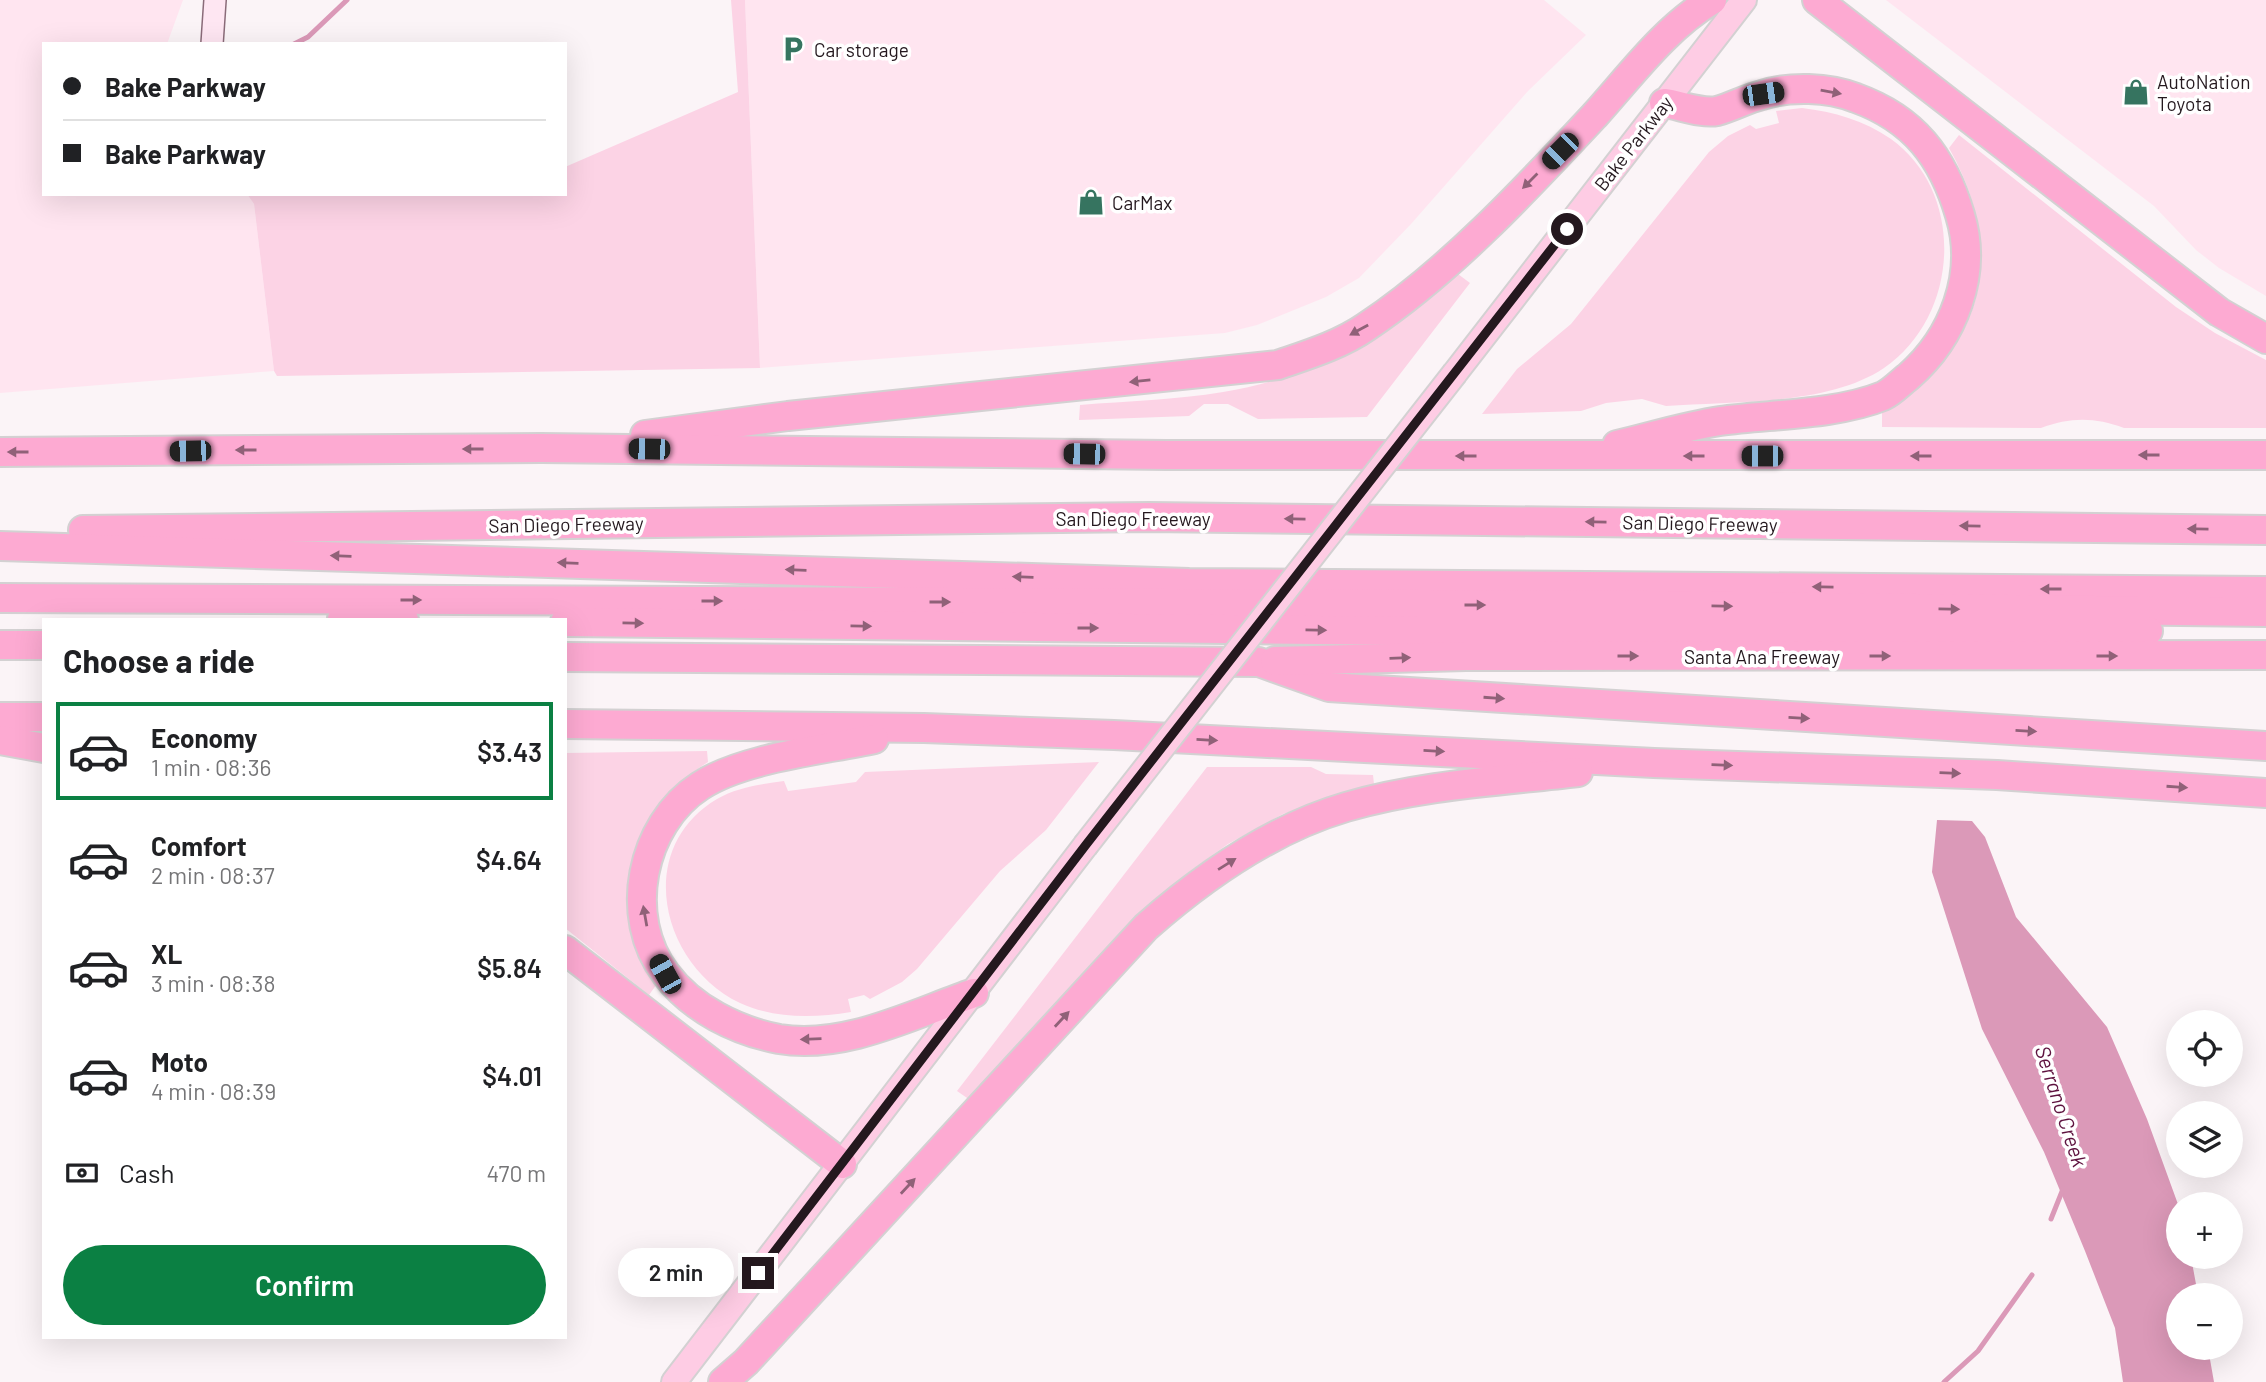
<!DOCTYPE html>
<html lang="en">
<head>
<meta charset="utf-8">
<style>
	body { margin:0; font-family:Barlow,sans-serif; background:#f2f2f2; color:#202124; height:100vh; display:flex; flex-direction:column; font-size:26px; white-space:nowrap }
	* { box-sizing:border-box; margin:0 }
	p { font-size:23px; color:#757577 }
	.icon { flex:none; width:38px; height:38px; fill:none; stroke:currentColor; stroke-width:2; stroke-linecap:round; stroke-linejoin:round }
	.map { position:relative; flex:1; overflow:hidden }
	.side { position:absolute; left:42px; top:618px; width:525px; height:721px; display:flex; flex-direction:column; background:#fff; border-radius:0px; box-shadow:0 7px 28px #0002 }
	.side>* { flex:none }
	.hud { position:absolute; left:42px; top:42px; width:525px; height:154px; border-radius:0px; box-shadow:0 7px 28px #0002; display:grid; align-content:center; height:154px; padding:0 21px; background:#fff }
	.tools { position:absolute; left:2166px; top:1010px; display:grid; gap:14px }
	.tools a { display:grid; place-items:center; width:77px; height:77px; border-radius:50%; background:#fff; box-shadow:0 7px 28px #0002; font-size:35px }
	.end { position:absolute; width:32px; height:32px; margin:-16px; border:9px solid #24181e; background:#fff; box-shadow:0 0 0 4px #fff }
	.from { border-radius:50% }
	.bubble { position:absolute; height:49px; border-radius:24px; background:#fff; box-shadow:0 7px 28px #0002; font-size:23px; font-weight:600; line-height:49px; text-align:center }
	.car { position:absolute; width:21px; height:42px; margin:-21px -10px; border-radius:9px; box-shadow:0 0 5px 2px #0007; background:linear-gradient(#222 24%,#8ab4d8 0 40%,#222 0 76%,#8ab4d8 0 86%,#222 0) }
	.hud b { display:flex; align-items:center; gap:24px; height:66px; font-size:26px }
	.hud b+b { border-top:2px solid #e0e0e0 }
	.hud i { width:18px; height:18px; background:#202124 }
	ul { padding:0; list-style:none }
	li { display:flex; align-items:center; gap:21px; height:98px; margin:0 14px 10px; padding:0 7px; border:4px solid transparent; border-radius:0px }
	li div { flex:1 }
	li b { display:block; font-size:26px }
	li em { font-style:normal; font-weight:600 }
	li.selected { border-color:#0b8043 }
	li>.icon { width:63px; height:63px; stroke-width:1.5 }
	h2 { padding:0 21px; font-size:32px; line-height:84px }
	.pay { display:flex; align-items:center; gap:18px; height:77px; padding:0 21px; font-size:26px }
	.pay p { margin-inline-start:auto }
	.cta { display:flex; gap:14px; margin-top:auto; padding:14px 21px }
	.cta a { flex:1; height:80px; border-radius:42px; background:#0b8043; color:#fff; font-size:28px; font-weight:600; line-height:80px; text-align:center }
	.map>svg:first-child { display:block }
	.built { fill:#ffe5f0 }
	.green { fill:#fcd3e5 }
	.water { fill:#db99b8 }
	.lines { fill:none; stroke-linecap:round; stroke-linejoin:round }
	.stream { stroke:#db99b8; stroke-width:5 }
	.secondary-casing { stroke:#8a6b79; stroke-width:24 }
	.primary-casing { stroke:#d3d1d2; stroke-width:28 }
	.highway-casing { stroke:#d3d1d2; stroke-width:32 }
	.secondary { stroke:#fee6f2; stroke-width:21 }
	.primary { stroke:#fecce4; stroke-width:24 }
	.highway { stroke:#fdaad2; stroke-width:28 }
	.primary-bridge-casing { stroke:#d3d1d2; stroke-width:28; stroke-linecap:butt }
	.primary-bridge { stroke:#fecce4; stroke-width:24 }
	.oneway { fill:#906178 }
	.route { stroke:#24181e; stroke-width:9 }
	.labels { text-anchor:middle; dominant-baseline:central; stroke-width:7; stroke-linejoin:round; paint-order:stroke }
	.poi-label { font-size:19px; fill:#24181e; stroke:#fff; text-anchor:start }
	.street-label { font-size:19px; fill:#24181e; stroke:#fff }
	.water-label { font-size:21px; font-style:italic; fill:#5e123f; stroke:#fff }
</style>
</head>
<body>
<div class="map">
<svg width="2266" height="1382" viewBox="0 0 2266 1382">
	<rect width="100%" height="100%" fill="#fbf4f7"/>
	<g class="built">
		<path d="M0,0h183l-16,44h-123v150h203l7,10 20,167 -274,22z"/>
		<path d="M745,0h799l42,35 -58,56 -117,133 -52,54 -33,19 -69,28 -32,8 -465,35z"/>
		<path d="M1886,0h380v296l-47,-28 -23,-18 -42,-44z"/>
	</g>
	<g class="green">
		<path d="M731,0h14l15,368 -483,8 -3,-5 -20,-167 -7,-10h318v-27l173,-75z"/>
		<path d="M1802,108c32,4 62,12 89,31 76,55 68,178 -7,229 -56,38 -153,33 -218,38l-24,-7 -36,4 -25,8 -99,3 35,-45 54,-45 138,-172 19,-16 22,-11 6,4 23,-6 -3,-12z"/>
		<path d="M1959,135l217,172 39,26 51,27v68h-142c-29,-11 -54,-11 -83,0l-159,-1v-16c105,-61 125,-160 67,-263z"/>
		<path d="M1458,274l12,9 -103,134 -109,2 -30,-15h-24l-15,12 -110,4 1,-15c47,-4 96,-5 143,-13 91,-15 167,-56 235,-118z"/>
		<path d="M707,751l1,11c-59,36 -95,102 -75,172 4,16 18,33 26,47l-10,14 -84,-67v-175z"/>
		<path d="M1099,762l-53,68 -46,41 -83,98 -15,13 -32,17 -6,-4 -16,4 3,13c-37,6 -76,7 -111,-9 -79,-38 -107,-154 -23,-204 20,-12 45,-15 67,-18l4,10 68,-9 9,-10z"/>
		<path d="M1207,767h104l15,7 47,1 1,9 -91,30 -55,30 -42,30 -51,47 -165,179 -13,-9z"/>
	</g>
	<path class="water" d="M1937,820l35,1 13,16 31,80 91,110 40,92 32,88v49l12,1 7,38h-19v53h29l6,34h-91l-8,-54 -30,-77 -41,-99 -62,-123 -50,-157z"/>
	<g class="lines">
		<g class="stream">
			<path d="M294,44l14,-7 39,-37"/>
			<path d="M2051,1219l12,-30"/>
			<path d="M1944,1382l34,-31 54,-76"/>
		</g>
		<g class="secondary-casing">
			<path id="secondary" d="M212,44l3,-44"/>
		</g>
		<g class="primary-casing">
			<g id="primary">
				<path d="M1455,373l289,-373"/>
				<path d="M674,1382l411,-536"/>
			</g>
		</g>
		<g class="highway-casing">
			<g id="highway">
				<path d="M1817,0l402,312 47,27"/>
				<path d="M645,435l143,-19 490,-51c29,-10 62,-20 88,-38 83,-55 161,-139 229,-212 36,-40 71,-88 117,-115"/>
				<path d="M1617,445c34,-8 69,-19 103,-24 51,-7 116,-6 163,-25 9,-4 17,-13 25,-19 46,-40 70,-103 52,-162 -17,-58 -46,-96 -104,-117 -28,-11 -66,-12 -94,-3 -16,4 -30,12 -45,16 -15,3 -38,-6 -53,-8"/>
				<path d="M0,452l541,-4 625,7h1100"/>
				<path d="M83,530l1066,-13 1117,13"/>
				<path d="M0,546l1189,37 1077,8"/>
				<path d="M0,598l1654,7 612,7"/>
				<path d="M342,619l62,1"/>
				<path d="M565,622l856,9h727"/>
				<path d="M0,645h44"/>
				<path d="M565,657l694,5 70,25 937,59"/>
				<path d="M1275,661l191,-5 800,-1"/>
				<path d="M0,717h44"/>
				<path d="M565,724l359,4 190,7 540,28 343,12 269,18"/>
				<path d="M874,739c-51,11 -132,19 -174,47 -59,38 -78,131 -34,188 26,35 71,57 113,65 66,11 134,-25 195,-46"/>
				<path d="M0,740l44,8"/>
				<path d="M565,950l277,214"/>
				<path d="M723,1382l23,-20 400,-435c58,-51 125,-98 200,-120 75,-22 155,-26 232,-35"/>
			</g>
		</g>
		<use href="#secondary" class="secondary"/>
		<use href="#primary" class="primary"/>
		<use href="#highway" class="highway"/>
		<g class="primary-bridge-casing">
			<path id="primary-bridge" d="M1085,846l370,-473"/>
		</g>
		<use href="#primary-bridge" class="primary-bridge"/>
	</g>
	<defs><path id="oneway-solid" d="M-6-.8H1V-3.2L6.5 0L1 3.2V.8H-6Z" transform="scale(1.75)"/></defs>
	<g class="oneway">
		<use href="#oneway-solid" transform="translate(1831 92) rotate(10)"/>
		<use href="#oneway-solid" transform="translate(1530 181) rotate(135)"/>
		<use href="#oneway-solid" transform="translate(1359 330) rotate(151)"/>
		<use href="#oneway-solid" transform="translate(1140 381) rotate(174)"/>
		<use href="#oneway-solid" transform="translate(473 449) rotate(180)"/>
		<use href="#oneway-solid" transform="translate(246 450) rotate(180)"/>
		<use href="#oneway-solid" transform="translate(18 452) rotate(-180)"/>
		<use href="#oneway-solid" transform="translate(2149 455) rotate(180)"/>
		<use href="#oneway-solid" transform="translate(1466 456) rotate(-180)"/>
		<use href="#oneway-solid" transform="translate(1694 456) rotate(180)"/>
		<use href="#oneway-solid" transform="translate(1921 456) rotate(180)"/>
		<use href="#oneway-solid" transform="translate(1295 519) rotate(-179)"/>
		<use href="#oneway-solid" transform="translate(1596 522) rotate(-179)"/>
		<use href="#oneway-solid" transform="translate(1970 526) rotate(-179)"/>
		<use href="#oneway-solid" transform="translate(2198 529) rotate(-179)"/>
		<use href="#oneway-solid" transform="translate(341 556) rotate(-178)"/>
		<use href="#oneway-solid" transform="translate(568 563) rotate(-178)"/>
		<use href="#oneway-solid" transform="translate(796 570) rotate(-178)"/>
		<use href="#oneway-solid" transform="translate(1023 577) rotate(-178)"/>
		<use href="#oneway-solid" transform="translate(1823 587) rotate(-179)"/>
		<use href="#oneway-solid" transform="translate(2051 589) rotate(-180)"/>
		<use href="#oneway-solid" transform="translate(411 600)"/>
		<use href="#oneway-solid" transform="translate(712 601)"/>
		<use href="#oneway-solid" transform="translate(940 602)"/>
		<use href="#oneway-solid" transform="translate(1475 605)"/>
		<use href="#oneway-solid" transform="translate(1722 606) rotate(1)"/>
		<use href="#oneway-solid" transform="translate(1949 609) rotate(1)"/>
		<use href="#oneway-solid" transform="translate(633 623) rotate(1)"/>
		<use href="#oneway-solid" transform="translate(861 626) rotate(1)"/>
		<use href="#oneway-solid" transform="translate(1088 628)"/>
		<use href="#oneway-solid" transform="translate(1316 630) rotate(1)"/>
		<use href="#oneway-solid" transform="translate(1628 656)"/>
		<use href="#oneway-solid" transform="translate(1880 656)"/>
		<use href="#oneway-solid" transform="translate(2107 656)"/>
		<use href="#oneway-solid" transform="translate(1400 658) rotate(-2)"/>
		<use href="#oneway-solid" transform="translate(1494 698) rotate(4)"/>
		<use href="#oneway-solid" transform="translate(1799 718) rotate(3)"/>
		<use href="#oneway-solid" transform="translate(2026 731) rotate(3)"/>
		<use href="#oneway-solid" transform="translate(1207 740) rotate(3)"/>
		<use href="#oneway-solid" transform="translate(1434 751) rotate(3)"/>
		<use href="#oneway-solid" transform="translate(1722 765) rotate(2)"/>
		<use href="#oneway-solid" transform="translate(1950 773) rotate(2)"/>
		<use href="#oneway-solid" transform="translate(2177 787) rotate(4)"/>
		<use href="#oneway-solid" transform="translate(1227 864) rotate(-32)"/>
		<use href="#oneway-solid" transform="translate(645 916) rotate(-100)"/>
		<use href="#oneway-solid" transform="translate(1062 1019) rotate(-47)"/>
		<use href="#oneway-solid" transform="translate(811 1039) rotate(178)"/>
		<use href="#oneway-solid" transform="translate(908 1186) rotate(-47)"/>
	</g>
	<g class="lines">
		<path class="route" d="M758,1273l327,-427 482,-617"/>
	</g>
	<defs>
		<g id="parking-bare" transform="scale(2.1)"><path d="M-3.5-5.5H1a3.5 3.5 0 0 1 0 7H-1V5.5H-3.5ZM-1-3.4V-.6H.8a1.4 1.4 0 0 0 0-2.8Z" fill="#367460" stroke="#fff" stroke-width="2.5" paint-order="stroke"/></g>
		<g id="shop-bare" transform="scale(2.1)"><path d="M-5-2.5h2.3a2.7 3.5 0 0 1 5.4 0H5L5.5 6h-11ZM-1.5-2.5h3a1.5 2.3 0 0 0-3 0Z" fill="#367460" stroke="#fff" stroke-width="2.5" paint-order="stroke"/></g>
	</defs>
	<g fill-rule="evenodd">
		<use href="#parking-bare" x="793" y="49"/>
		<use href="#shop-bare" x="2136" y="92"/>
		<use href="#shop-bare" x="1091" y="202"/>
	</g>
	<g class="labels">
		<g class="poi-label">
			<text x="814" y="49">Car storage</text>
			<text x="2157" y="81">AutoNation<tspan x="2157" dy="22">Toyota</tspan></text>
			<text x="1112" y="202">CarMax</text>
		</g>
		<g class="street-label">
			<text transform="translate(1633 143) rotate(-52)">Bake Parkway</text>
			<text x="1133" y="518">San Diego Freeway</text>
			<text transform="translate(1700 523) rotate(1)">San Diego Freeway</text>
			<text transform="translate(566 524) rotate(-1)">San Diego Freeway</text>
			<text x="1762" y="656">Santa Ana Freeway</text>
		</g>
		<g class="water-label">
			<text transform="translate(2062 1106) rotate(72)">Serrano Creek</text>
		</g>
	</g>
</svg>
<div class="tools">
<a><svg class="icon" aria-label="locate" viewBox="0 0 24 24"><circle cx="12" cy="12" r="6"/><path d="M12 2v4M12 18v4M2 12h4M18 12h4"/></svg></a>
<a><svg class="icon" aria-label="layers" viewBox="0 0 24 24"><path d="M12 4l9 5-9 5-9-5zM3 14l9 5 9-5"/></svg></a>
<a>+</a>
<a>−</a>
</div>
<i class="end from" style="left:1567px;top:229px"></i>
<i class="end" style="left:758px;top:1273px"></i>
<div class="bubble" style="left:618px;top:1248px;width:116px">2 min</div>
<i class="car" style="left:1763px;top:94px;rotate:82deg"></i>
<i class="car" style="left:1560px;top:151px;rotate:225deg"></i>
<i class="car" style="left:649px;top:449px;rotate:271deg"></i>
<i class="car" style="left:190px;top:451px;rotate:269deg"></i>
<i class="car" style="left:1084px;top:454px;rotate:271deg"></i>
<i class="car" style="left:1762px;top:456px;rotate:270deg"></i>
<i class="car" style="left:665px;top:974px;rotate:331deg"></i>
<div class="hud">
<b><i class="from"></i>Bake Parkway</b>
<b><i></i>Bake Parkway</b>
</div>
<section class="side">
<h2>Choose a ride</h2>
<ul>
<li class="selected"><svg class="icon" aria-label="car" viewBox="0 0 24 24"><path d="M5 17H2v-5l4-1 3-4h7l3 4 3 1v5h-3M9 17h6M6 11h13"/><circle cx="7" cy="17" r="2"/><circle cx="17" cy="17" r="2"/></svg><div><b>Economy</b><p>1 min · 08:36</p></div><em>$3.43</em></li>
<li><svg class="icon" aria-label="car" viewBox="0 0 24 24"><path d="M5 17H2v-5l4-1 3-4h7l3 4 3 1v5h-3M9 17h6M6 11h13"/><circle cx="7" cy="17" r="2"/><circle cx="17" cy="17" r="2"/></svg><div><b>Comfort</b><p>2 min · 08:37</p></div><em>$4.64</em></li>
<li><svg class="icon" aria-label="car" viewBox="0 0 24 24"><path d="M5 17H2v-5l4-1 3-4h7l3 4 3 1v5h-3M9 17h6M6 11h13"/><circle cx="7" cy="17" r="2"/><circle cx="17" cy="17" r="2"/></svg><div><b>XL</b><p>3 min · 08:38</p></div><em>$5.84</em></li>
<li><svg class="icon" aria-label="car" viewBox="0 0 24 24"><path d="M5 17H2v-5l4-1 3-4h7l3 4 3 1v5h-3M9 17h6M6 11h13"/><circle cx="7" cy="17" r="2"/><circle cx="17" cy="17" r="2"/></svg><div><b>Moto</b><p>4 min · 08:39</p></div><em>$4.01</em></li>
</ul>
<div class="pay"><svg class="icon" aria-label="cash" viewBox="0 0 24 24"><path d="M3 7h18v10H3z"/><circle cx="12" cy="12" r="2"/></svg>Cash<p>470 m</p></div>
<div class="cta"><a>Confirm</a></div>
</section>
</div>
</body>
</html>
